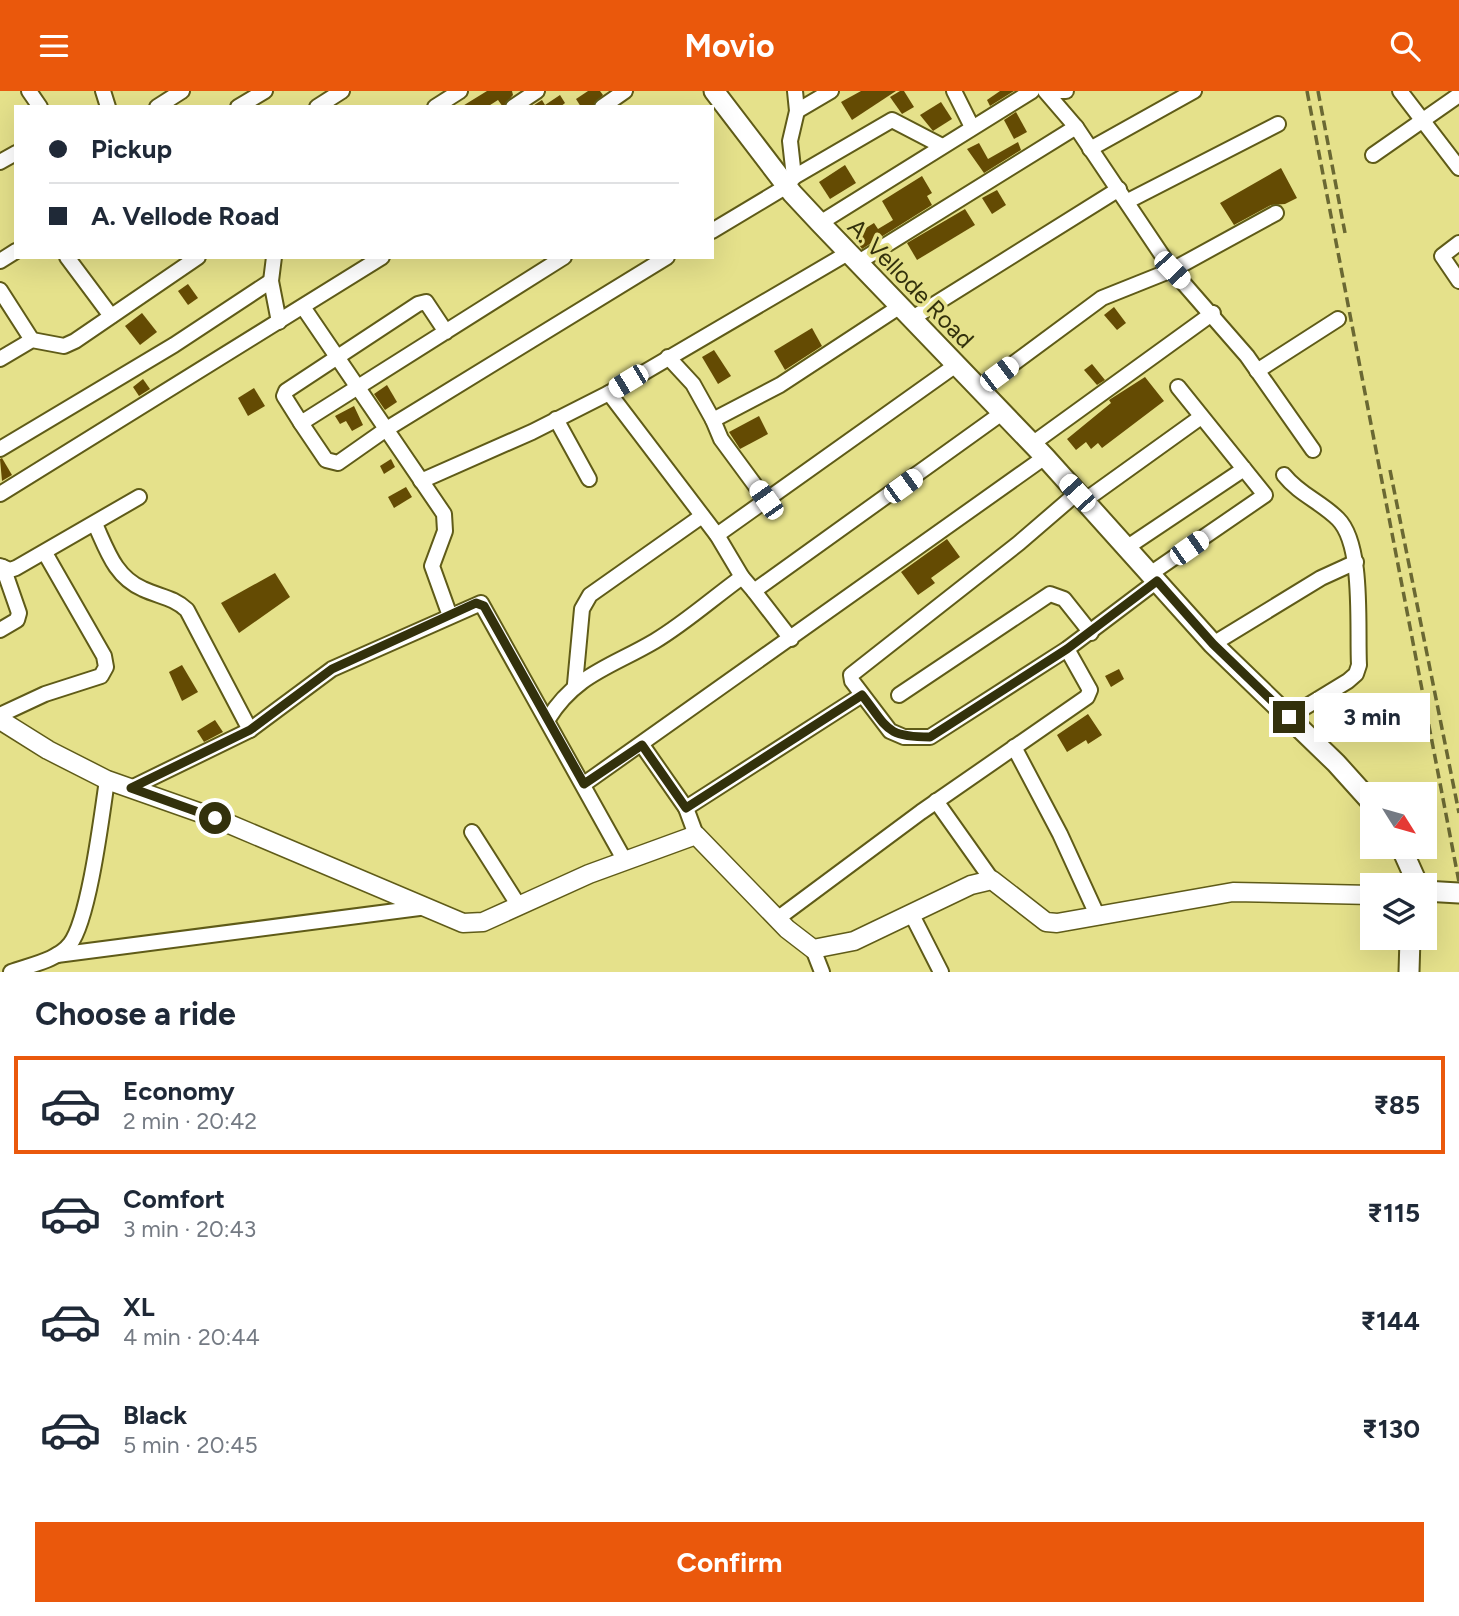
<!DOCTYPE html>
<html lang="en">
<head>
<meta charset="utf-8">
<style>
	body { margin:0; font-family:Figtree,sans-serif; background:#f6f6f7; color:#1f2937; height:100vh; display:flex; flex-direction:column; font-size:26px; white-space:nowrap }
	* { box-sizing:border-box; margin:0 }
	p { font-size:23px; color:#747a83 }
	.icon { flex:none; width:38px; height:38px; fill:none; stroke:currentColor; stroke-width:2; stroke-linecap:round; stroke-linejoin:round }
	.map { position:relative; height:881px; overflow:hidden }
	.panel { display:flex; flex-direction:column; background:#fff; flex:1 }
	.panel>* { flex:none }
	.top-card { position:absolute; left:14px; top:14px; width:700px; height:154px; border-radius:0px; box-shadow:0 7px 28px #0002; display:grid; align-content:center; height:154px; padding:0 35px; background:#fff }
	.needle { width:46px; rotate:127deg }
	.buttons { position:absolute; left:1360px; top:691px; display:grid; gap:14px }
	.buttons a { display:grid; place-items:center; width:77px; height:77px; border-radius:0px; background:#fff; box-shadow:0 7px 28px #0002; font-size:35px }
	.end { position:absolute; width:32px; height:32px; margin:-16px; border:9px solid #33310c; background:#fff; box-shadow:0 0 0 4px #fff }
	.from { border-radius:50% }
	.bubble { position:absolute; height:49px; border-radius:0px; background:#fff; box-shadow:0 7px 28px #0002; font-size:23px; font-weight:700; line-height:49px; text-align:center }
	.car { position:absolute; width:21px; height:42px; margin:-21px -10px; border-radius:9px; box-shadow:0 0 5px 2px #0007; background:linear-gradient(#fff 24%,#345 0 40%,#fff 0 76%,#345 0 86%,#fff 0) }
	.top-card b { display:flex; align-items:center; gap:24px; height:66px; font-size:26px }
	.top-card b+b { border-top:2px solid #e0e1e3 }
	.top-card i { width:18px; height:18px; background:#1f2937 }
	ul { padding:0; list-style:none }
	li { display:flex; align-items:center; gap:21px; height:98px; margin:0 14px 10px; padding:0 21px; border:4px solid transparent; border-radius:0px }
	li div { flex:1 }
	li b { display:block; font-size:26px }
	li em { font-style:normal; font-weight:700 }
	li.on { border-color:#ea580c }
	li>.icon { width:63px; height:63px; stroke-width:1.5 }
	h2 { padding:0 35px; font-size:32px; line-height:84px }
	.primary-button { display:flex; gap:14px; margin-top:auto; padding:14px 35px }
	.primary-button a { flex:1; height:80px; border-radius:0px; background:#ea580c; color:#fff; font-size:28px; font-weight:700; line-height:80px; text-align:center }
	header { display:flex; justify-content:space-between; align-items:center; height:91px; padding:0 35px; background:#ea580c; color:#fff; font-size:32px; font-weight:700 }
	.map>svg:first-child { display:block }
	.building { fill:#644b03 }
	.lines { fill:none; stroke-linecap:round; stroke-linejoin:round }
	.minor-casing { stroke:#5f5b18; stroke-width:18 }
	.tertiary-casing { stroke:#5f5b18; stroke-width:21 }
	.secondary-casing { stroke:#5f5b18; stroke-width:23 }
	.minor { stroke:#fff; stroke-width:14 }
	.tertiary { stroke:#fff; stroke-width:18 }
	.secondary { stroke:#fff; stroke-width:19 }
	.rail { stroke:#6a6833; stroke-width:3.5; stroke-dasharray:10 5; stroke-linecap:butt }
	.route { stroke:#33310c; stroke-width:9 }
	.labels { text-anchor:middle; dominant-baseline:central; stroke-width:7; stroke-linejoin:round; paint-order:stroke }
	.street-label { font-size:24px; fill:#33310c; stroke:#e5e18b }
</style>
</head>
<body>
<header><svg class="icon" aria-label="menu" viewBox="0 0 24 24"><path d="M4 6h16M4 12h16M4 18h16"/></svg>Movio<svg class="icon" aria-label="search" viewBox="0 0 24 24"><circle cx="10" cy="10" r="6"/><path d="M15 15l6 6"/></svg></header>
<div class="map">
<svg width="1459" height="881" viewBox="0 0 1459 881">
	<rect width="100%" height="100%" fill="#e5e18b"/>
	<g class="building">
		<path d="M487,0h25l1,4 -10,12 -5,-7 -11,7h-26z"/>
		<path d="M588,0h12l3,4 -10,12h-12l-5,-8z"/>
		<path d="M861,0h35l-44,29 -11,-18z"/>
		<path d="M900,0h4l10,16 -12,7 -12,-17z"/>
		<path d="M1000,0h14l-24,15 -3,-6z"/>
		<path d="M560,4l5,8 -5,4h-29l11,-7 3,5z"/>
		<path d="M941,11l11,17 -19,12 -13,-16z"/>
		<path d="M1016,21l11,20 -13,7 -10,-19z"/>
		<path d="M1018,51l3,8 -37,23 -17,-24 12,-6 9,16z"/>
		<path d="M845,74l11,18 -26,16 -11,-17z"/>
		<path d="M1281,77l16,30 -12,6 -14,1 -37,20 -14,-22z"/>
		<path d="M922,85l10,17 -5,3 5,9 -70,44 -9,-13 21,-13 4,6 15,-9 -11,-19z"/>
		<path d="M997,99l9,15 -14,9 -10,-16z"/>
		<path d="M965,118l10,16 -58,35 -10,-17z"/>
		<path d="M188,193l10,14 -10,7 -10,-14z"/>
		<path d="M1114,216l12,16 -9,7 -13,-15z"/>
		<path d="M142,222l15,19 -17,13 -15,-19z"/>
		<path d="M812,237l10,18 -37,24 -11,-19z"/>
		<path d="M714,259l17,26 -13,8 -16,-27z"/>
		<path d="M1092,273l13,16 -8,5 -13,-15z"/>
		<path d="M1145,286l19,24 -62,47 -4,-5 -7,6 -5,-7 -10,8 -9,-11 44,-36 -2,-3z"/>
		<path d="M143,288l7,10 -11,7 -6,-9z"/>
		<path d="M387,294l10,17 -12,8 -11,-16z"/>
		<path d="M254,297l11,18 -17,10 -10,-18z"/>
		<path d="M354,315l9,19 -11,6 -6,-10 -6,3 -5,-8z"/>
		<path d="M759,325l9,18 -28,15 -11,-17z"/>
		<path d="M2,367l10,17 -10,6 -2,-22z"/>
		<path d="M391,368l4,8 -11,7 -4,-8z"/>
		<path d="M406,396l6,10 -18,11 -6,-11z"/>
		<path d="M947,448l13,18 -29,21 4,5 -17,12 -17,-23z"/>
		<path d="M275,482l15,24 -51,36 -18,-30z"/>
		<path d="M182,574l16,27 -16,9 -13,-29z"/>
		<path d="M1119,578l5,10 -13,8 -6,-11z"/>
		<path d="M1088,623l14,21 -14,9 -2,-4 -19,12 -10,-17z"/>
		<path d="M215,629l8,12 -19,10 -7,-11z"/>
	</g>
	<g class="lines">
		<g class="minor-casing">
			<g id="minor">
				<path d="M29,0l11,16"/>
				<path d="M103,0l5,16"/>
				<path d="M954,0l18,36"/>
				<path d="M1045,0l31,36 96,143 75,86 66,94"/>
				<path d="M1060,0h6"/>
				<path d="M1400,0l59,77"/>
				<path d="M157,16l25,-16"/>
				<path d="M238,16l27,-16"/>
				<path d="M317,16l25,-16"/>
				<path d="M435,16l25,-16"/>
				<path d="M513,16l24,-16"/>
				<path d="M602,16l23,-16"/>
				<path d="M797,20l34,-20"/>
				<path d="M1090,58l104,-58"/>
				<path d="M1373,64l83,-58"/>
				<path d="M0,71l16,-9"/>
				<path d="M794,86l98,-57 50,26"/>
				<path d="M1128,110l150,-77"/>
				<path d="M820,132l212,-132"/>
				<path d="M712,140l75,-45 7,-9 -4,-36 7,-30 -2,-20"/>
				<path d="M1459,152l-17,13 17,25"/>
				<path d="M67,166l44,59"/>
				<path d="M274,166l-3,24 8,41"/>
				<path d="M0,170l16,-10"/>
				<path d="M857,172l219,-136"/>
				<path d="M0,199l32,50"/>
				<path d="M303,216l141,207 1,17 -13,35 18,50"/>
				<path d="M911,228l208,-130"/>
				<path d="M446,241l-20,-30 -8,2 -132,87 -2,5 17,27 263,-166"/>
				<path d="M668,266l25,27 20,36 67,-35 119,-78"/>
				<path d="M0,268l32,-19 32,6 11,-5 123,-84"/>
				<path d="M1257,280l81,-52"/>
				<path d="M979,298l123,-91 70,-28 104,-57"/>
				<path d="M609,302l108,142 25,42"/>
				<path d="M556,328l33,60"/>
				<path d="M713,329l8,19 45,61"/>
				<path d="M301,332l25,37 12,3 47,-33 282,-173"/>
				<path d="M1032,353l181,-131"/>
				<path d="M0,358l174,-104 97,-64"/>
				<path d="M1284,384c15,19 37,27 54,44 26,26 19,108 21,146l-3,9 -8,7 -59,36"/>
				<path d="M421,390l111,-49 77,-39 239,-140"/>
				<path d="M1077,402l-58,50 -168,132 1,6 38,50 14,6h26l137,-88 90,-68"/>
				<path d="M0,403l382,-237"/>
				<path d="M1084,410l117,-84"/>
				<path d="M95,433c12,26 20,53 48,65 17,8 30,8 44,21l63,120"/>
				<path d="M717,444l239,-170"/>
				<path d="M1126,457l118,-79"/>
				<path d="M0,475l10,4 6,-2 123,-71"/>
				<path d="M1150,483l115,-79 -87,-108"/>
				<path d="M754,500l37,48"/>
				<path d="M0,539l17,-10 2,-7 -16,-46"/>
				<path d="M1213,553l108,-66 35,-16"/>
				<path d="M575,593l7,-75 8,-14 112,-79"/>
				<path d="M899,604l151,-101 14,5 27,34"/>
				<path d="M0,624l45,-21 56,-18 5,-9 -2,-11 -59,-103"/>
				<path d="M548,628c28,-45 63,-52 107,-78 30,-18 58,-43 87,-64l12,14 248,-178"/>
				<path d="M642,654l44,63"/>
				<path d="M1014,656l46,87 38,83"/>
				<path d="M584,693l461,-327"/>
				<path d="M131,697l119,-58 82,-61 149,-66 144,258"/>
				<path d="M936,710l56,79"/>
				<path d="M472,741l47,74"/>
				<path d="M696,744l-10,-27 176,-113"/>
				<path d="M911,822l30,59"/>
				<path d="M777,828l144,-107 166,-115 3,-7 -23,-41"/>
				<path d="M813,858l9,23"/>
				<path d="M57,864l370,-48"/>
				<path d="M11,881c19,-7 47,-12 59,-28 19,-24 32,-130 37,-164"/>
			</g>
		</g>
		<g class="tertiary-casing">
			<path id="tertiary" d="M0,629l48,30 59,30 108,38 248,105 20,-1 106,-48 107,-39 91,94 26,20 41,-8 117,-56 21,-5 54,42 11,1 176,-31 139,3"/>
		</g>
		<g class="secondary-casing">
			<g id="secondary">
				<path d="M714,0l78,102 28,30 225,234 168,187 123,119 36,40"/>
				<path d="M1401,756l17,38"/>
				<path d="M1424,800l35,2"/>
				<path d="M1409,881l1,-34"/>
			</g>
		</g>
		<use href="#minor" class="minor"/>
		<use href="#tertiary" class="tertiary"/>
		<use href="#secondary" class="secondary"/>
		<g class="rail">
			<path d="M1307,0l152,791"/>
			<path d="M1318,0l27,142"/>
			<path d="M1390,379l69,343"/>
		</g>
	</g>
	<g class="lines">
		<path class="route" d="M215,727l-84,-30 119,-58 82,-61 144,-66 8,3 100,178 58,-39 44,63 176,-113c26,33 23,42 68,42l137,-88 90,-68 56,63 76,73"/>
	</g>
	<g class="labels">
		<g class="street-label">
			<text transform="translate(911 192) rotate(46)">A. Vellode Road</text>
		</g>
	</g>
</svg>
<div class="buttons">
<a><svg class="needle" viewBox="-14 -14 28 28"><path d="M0-13l5 13h-10z" fill="#e53935"/><path d="M0 13l5-13h-10z" fill="#747a83"/></svg></a>
<a><svg class="icon" aria-label="layers" viewBox="0 0 24 24"><path d="M12 4l9 5-9 5-9-5zM3 14l9 5 9-5"/></svg></a>
</div>
<i class="end from" style="left:215px;top:727px"></i>
<i class="end" style="left:1289px;top:626px"></i>
<div class="bubble" style="left:1314px;top:602px;width:116px">3 min</div>
<i class="car" style="left:1172px;top:179px;rotate:137deg"></i>
<i class="car" style="left:999px;top:283px;rotate:53deg"></i>
<i class="car" style="left:628px;top:290px;rotate:239deg"></i>
<i class="car" style="left:903px;top:395px;rotate:54deg"></i>
<i class="car" style="left:1077px;top:402px;rotate:318deg"></i>
<i class="car" style="left:766px;top:409px;rotate:325deg"></i>
<i class="car" style="left:1189px;top:457px;rotate:55deg"></i>
<div class="top-card">
<b><i class="from"></i>Pickup</b>
<b><i></i>A. Vellode Road</b>
</div>
</div>
<section class="panel">
<h2>Choose a ride</h2>
<ul>
<li class="on"><svg class="icon" aria-label="car" viewBox="0 0 24 24"><path d="M5 17H2v-5l4-1 3-4h7l3 4 3 1v5h-3M9 17h6M6 11h13"/><circle cx="7" cy="17" r="2"/><circle cx="17" cy="17" r="2"/></svg><div><b>Economy</b><p>2 min · 20:42</p></div><em>₹85</em></li>
<li><svg class="icon" aria-label="car" viewBox="0 0 24 24"><path d="M5 17H2v-5l4-1 3-4h7l3 4 3 1v5h-3M9 17h6M6 11h13"/><circle cx="7" cy="17" r="2"/><circle cx="17" cy="17" r="2"/></svg><div><b>Comfort</b><p>3 min · 20:43</p></div><em>₹115</em></li>
<li><svg class="icon" aria-label="car" viewBox="0 0 24 24"><path d="M5 17H2v-5l4-1 3-4h7l3 4 3 1v5h-3M9 17h6M6 11h13"/><circle cx="7" cy="17" r="2"/><circle cx="17" cy="17" r="2"/></svg><div><b>XL</b><p>4 min · 20:44</p></div><em>₹144</em></li>
<li><svg class="icon" aria-label="car" viewBox="0 0 24 24"><path d="M5 17H2v-5l4-1 3-4h7l3 4 3 1v5h-3M9 17h6M6 11h13"/><circle cx="7" cy="17" r="2"/><circle cx="17" cy="17" r="2"/></svg><div><b>Black</b><p>5 min · 20:45</p></div><em>₹130</em></li>
</ul>
<div class="primary-button"><a>Confirm</a></div>
</section>
</body>
</html>
